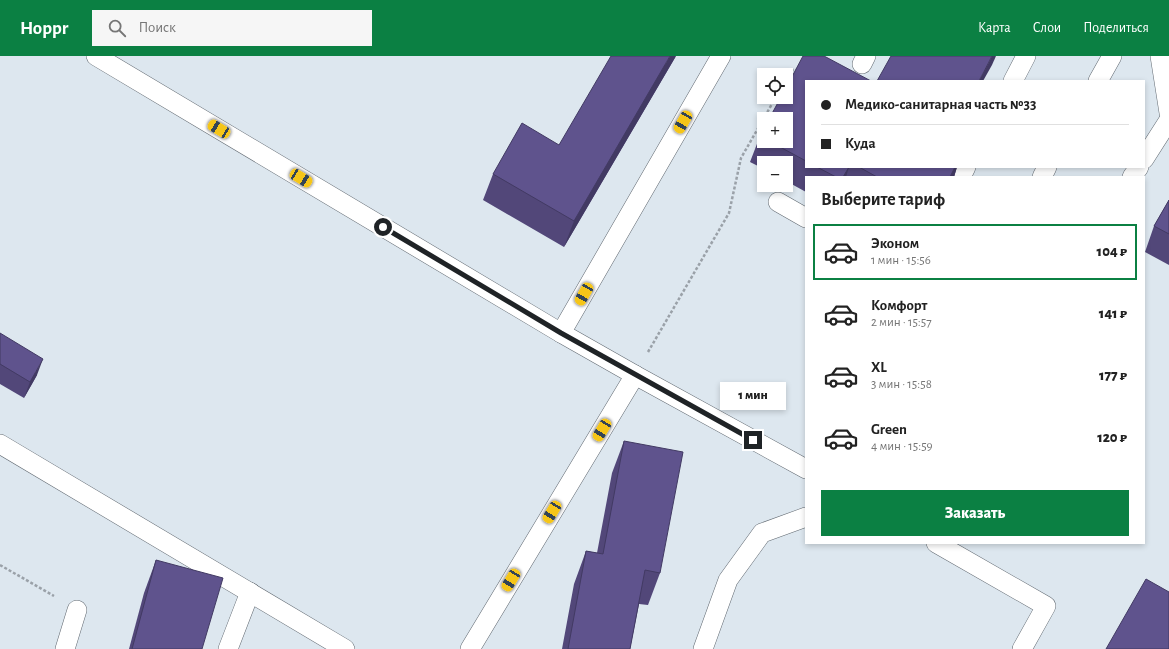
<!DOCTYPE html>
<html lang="ru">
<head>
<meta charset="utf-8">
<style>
	body { margin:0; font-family:"Alegreya Sans",sans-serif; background:#f6f6f6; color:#222; height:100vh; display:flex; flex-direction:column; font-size:15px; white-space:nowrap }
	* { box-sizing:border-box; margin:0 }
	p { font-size:13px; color:#767676 }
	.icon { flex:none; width:22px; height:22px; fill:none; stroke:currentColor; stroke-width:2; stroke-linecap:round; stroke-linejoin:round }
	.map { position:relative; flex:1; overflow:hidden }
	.side { position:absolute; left:805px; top:120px; width:340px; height:368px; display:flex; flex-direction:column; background:#fff; border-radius:0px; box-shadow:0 2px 6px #0003 }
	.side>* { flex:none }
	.banner { position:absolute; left:805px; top:24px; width:340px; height:88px; border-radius:0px; box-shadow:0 2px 6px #0003; display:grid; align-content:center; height:88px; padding:0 16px; background:#fff }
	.fabs { position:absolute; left:757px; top:12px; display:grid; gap:8px }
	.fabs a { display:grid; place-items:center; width:36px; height:36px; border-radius:0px; background:#fff; box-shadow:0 2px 6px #0003; font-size:20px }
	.end { position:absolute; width:18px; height:18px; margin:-9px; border:5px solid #1f2326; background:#fff; box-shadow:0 0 0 2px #fff }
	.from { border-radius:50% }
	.bubble { position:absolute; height:28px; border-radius:0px; background:#fff; box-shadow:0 2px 6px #0003; font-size:13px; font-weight:800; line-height:28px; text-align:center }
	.car { position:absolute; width:12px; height:24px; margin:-12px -6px; border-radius:5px; box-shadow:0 0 3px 1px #0007; background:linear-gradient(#f5c518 24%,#345 0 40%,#f5c518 0 76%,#345 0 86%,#f5c518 0) }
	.banner b { display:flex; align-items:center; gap:14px; height:38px; font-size:15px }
	.banner b+b { border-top:1px solid #e0e0e0 }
	.banner i { width:10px; height:10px; background:#222 }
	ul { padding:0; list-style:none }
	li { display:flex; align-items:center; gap:12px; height:56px; margin:0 8px 6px; padding:0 8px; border:2px solid transparent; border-radius:0px }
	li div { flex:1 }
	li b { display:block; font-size:15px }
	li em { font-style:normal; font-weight:800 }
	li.current { border-color:#0b8043 }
	li>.icon { width:36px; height:36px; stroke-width:1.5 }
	h2 { padding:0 16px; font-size:18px; line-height:48px }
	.cta { display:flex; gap:8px; margin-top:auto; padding:8px 16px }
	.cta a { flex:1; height:46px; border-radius:0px; background:#0b8043; color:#fff; font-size:16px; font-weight:800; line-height:46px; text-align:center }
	header { display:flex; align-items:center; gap:24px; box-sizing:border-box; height:56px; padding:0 20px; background:#0b8043; color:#fff }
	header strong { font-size:19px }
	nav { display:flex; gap:22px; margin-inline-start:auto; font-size:14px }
	.search { width:280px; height:36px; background:#f6f6f6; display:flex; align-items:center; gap:10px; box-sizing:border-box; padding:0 14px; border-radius:0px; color:#767676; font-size:15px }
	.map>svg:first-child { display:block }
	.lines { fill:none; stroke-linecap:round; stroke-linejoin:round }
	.service-casing { stroke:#616971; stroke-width:20 }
	.path { stroke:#9aa1a8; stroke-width:2.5; stroke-dasharray:3 2; stroke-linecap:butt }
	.service { stroke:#fff; stroke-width:19 }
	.wall { fill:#524779 }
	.shaded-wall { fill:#423a63 }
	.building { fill:#5f538d; stroke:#423a63 }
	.route { stroke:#1f2326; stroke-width:5 }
</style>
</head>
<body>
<header>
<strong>Hoppr</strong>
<div class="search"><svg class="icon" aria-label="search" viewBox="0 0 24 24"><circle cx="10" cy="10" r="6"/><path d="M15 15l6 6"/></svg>Поиск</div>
<nav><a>Карта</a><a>Слои</a><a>Поделиться</a></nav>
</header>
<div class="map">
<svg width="1169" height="593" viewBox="0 0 1169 593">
	<rect width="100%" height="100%" fill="#dde7ef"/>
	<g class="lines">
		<g class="service-casing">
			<g id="service">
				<path d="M96,0l465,277 160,-277"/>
				<path d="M1160,0l9,57"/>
				<path d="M862,8l4,-8"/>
				<path d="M1013,25l13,-25"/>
				<path d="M1098,25l14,-25"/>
				<path d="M1144,103l25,-39"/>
				<path d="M961,121l5,-10"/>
				<path d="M1042,121l5,-10"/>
				<path d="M1132,121l7,-10"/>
				<path d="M778,146l28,16"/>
				<path d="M561,277l74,42"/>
				<path d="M0,388l345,205"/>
				<path d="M936,487l110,63 -24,43"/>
				<path d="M65,593l12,-39"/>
				<path d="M228,593l22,-57"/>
				<path d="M470,593l165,-274 171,94"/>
				<path d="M703,593l25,-69 34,-47 44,-16"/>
			</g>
		</g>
		<g class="path">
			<path d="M786,23l5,-9h7"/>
			<path d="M648,296l81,-139 12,-55 35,-61"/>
			<path d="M0,509l54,31"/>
		</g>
		<use href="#service" class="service"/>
	</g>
	<g class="wall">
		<path d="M676,0l-112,191 -81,-47 10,-26 66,-29z"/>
		<path d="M806,25v86h151l-3,10h-148v15l-20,-11v-18h-22v6l-14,-7 10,-26 4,-8v13h22z"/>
		<path d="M1169,144v65l-24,-13 9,-26z"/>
		<path d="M0,277l37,42 -13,23 -24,-14z"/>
		<path d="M624,385l36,132 -12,32 -9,-1 -9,45h-68l12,-65 12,-33 11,2 15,-80z"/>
		<path d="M156,504l46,89h-73l15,-56z"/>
	</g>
	<g class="shaded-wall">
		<path d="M670,0h6l-112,191 10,-26z"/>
		<path d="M992,0h4l-4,9 -9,16h-4z"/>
		<path d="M849,111l-3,10h-3z"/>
		<path d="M955,111h2l-3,10h-4z"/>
		<path d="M43,303l-6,16 -13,23 6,-16z"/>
	</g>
	<g class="building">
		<path d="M611,0h59l-96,165 -81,-47 29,-51 37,22z"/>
		<path d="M803,0h21l47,25h-65v80l-37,-20h17v-22h-17l12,-22h5v-9z"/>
		<path d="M891,0h101l-13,25h-102z"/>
		<path d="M764,72v10l-4,-2z"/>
		<path d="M817,111h32l-6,10h-7z"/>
		<path d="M859,111h96l-5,10h-73z"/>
		<path d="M1169,144v34l-15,-8z"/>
		<path d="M0,277l43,26 -13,23 -30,-18z"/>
		<path d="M624,385l59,11 -23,121 -15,-3 -15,79h-62l18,-98 17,3z"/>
		<path d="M156,504l67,18 -21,71h-70z"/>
		<path d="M1146,523l23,13v57h-63z"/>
	</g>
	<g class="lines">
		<path class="route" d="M383,171l178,106 192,107"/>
	</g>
</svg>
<div class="fabs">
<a><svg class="icon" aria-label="locate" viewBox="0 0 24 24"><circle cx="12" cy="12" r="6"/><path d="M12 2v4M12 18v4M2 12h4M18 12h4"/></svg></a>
<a>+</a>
<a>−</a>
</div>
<i class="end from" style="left:383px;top:171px"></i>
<i class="end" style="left:753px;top:384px"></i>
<div class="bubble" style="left:720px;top:326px;width:66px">1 мин</div>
<i class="car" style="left:683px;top:66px;rotate:210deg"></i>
<i class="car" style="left:219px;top:73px;rotate:301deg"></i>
<i class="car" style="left:301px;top:122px;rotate:121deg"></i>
<i class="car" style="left:584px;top:238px;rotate:210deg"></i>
<i class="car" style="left:602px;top:374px;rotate:211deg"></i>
<i class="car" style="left:552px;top:456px;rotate:211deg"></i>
<i class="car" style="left:511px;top:524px;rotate:211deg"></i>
<div class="banner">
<b><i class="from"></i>Медико-санитарная часть №33</b>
<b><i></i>Куда</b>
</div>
<section class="side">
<h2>Выберите тариф</h2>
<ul>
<li class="current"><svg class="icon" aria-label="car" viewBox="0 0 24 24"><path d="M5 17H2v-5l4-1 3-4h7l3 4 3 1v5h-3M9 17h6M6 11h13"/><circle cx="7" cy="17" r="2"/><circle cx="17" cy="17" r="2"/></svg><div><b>Эконом</b><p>1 мин · 15:56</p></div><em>104 ₽</em></li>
<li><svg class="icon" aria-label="car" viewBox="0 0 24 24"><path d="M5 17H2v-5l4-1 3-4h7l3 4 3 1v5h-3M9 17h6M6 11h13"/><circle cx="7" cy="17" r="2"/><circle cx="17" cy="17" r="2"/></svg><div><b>Комфорт</b><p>2 мин · 15:57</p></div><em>141 ₽</em></li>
<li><svg class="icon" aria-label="car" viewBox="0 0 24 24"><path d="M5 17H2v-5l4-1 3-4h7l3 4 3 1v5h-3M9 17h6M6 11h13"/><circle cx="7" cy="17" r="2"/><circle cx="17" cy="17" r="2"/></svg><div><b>XL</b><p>3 мин · 15:58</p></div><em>177 ₽</em></li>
<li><svg class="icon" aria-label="car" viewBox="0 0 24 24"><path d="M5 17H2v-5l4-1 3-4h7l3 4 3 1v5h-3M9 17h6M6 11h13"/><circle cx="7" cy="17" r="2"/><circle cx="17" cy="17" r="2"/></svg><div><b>Green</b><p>4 мин · 15:59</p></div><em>120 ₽</em></li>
</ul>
<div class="cta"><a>Заказать</a></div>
</section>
</div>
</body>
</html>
